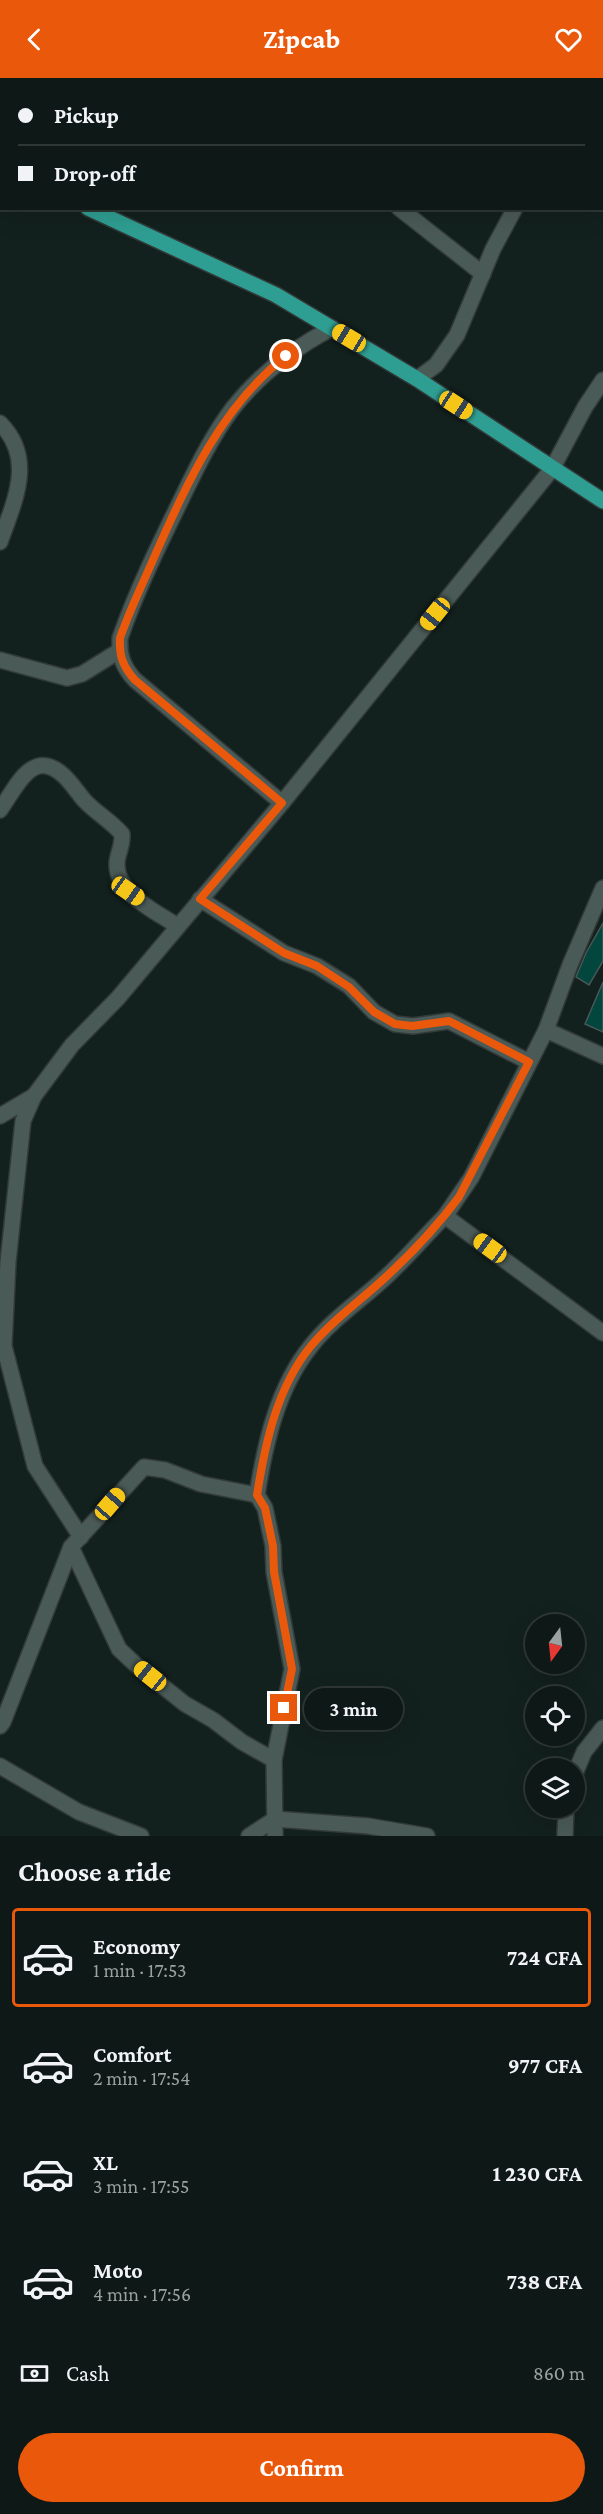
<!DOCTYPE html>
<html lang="en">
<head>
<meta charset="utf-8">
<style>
	body { margin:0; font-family:"Crimson Pro",serif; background:#1c2523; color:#f1f3f6; height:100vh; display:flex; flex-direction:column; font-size:22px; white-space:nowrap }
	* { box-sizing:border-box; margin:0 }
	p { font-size:20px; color:#9ba0a1 }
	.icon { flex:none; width:33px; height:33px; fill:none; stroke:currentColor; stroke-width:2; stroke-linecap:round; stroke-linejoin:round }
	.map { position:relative; height:1758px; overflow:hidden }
	.panel { display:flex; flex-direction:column; background:#0e1816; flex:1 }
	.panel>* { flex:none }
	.top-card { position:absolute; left:0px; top:0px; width:603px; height:132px; box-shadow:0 6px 24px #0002,0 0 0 2px #2e3735; display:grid; align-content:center; height:132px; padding:0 18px; background:#0e1816 }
	.needle { width:39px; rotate:195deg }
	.tools { position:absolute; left:525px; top:1536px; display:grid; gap:12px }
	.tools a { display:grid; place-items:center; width:60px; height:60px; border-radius:50%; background:#0e1816; box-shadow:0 6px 24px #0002,0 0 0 2px #2e3735; font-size:30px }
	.end { position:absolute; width:27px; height:27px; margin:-14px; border:8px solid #ea580c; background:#fff; box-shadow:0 0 0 3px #fff }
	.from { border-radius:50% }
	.bubble { position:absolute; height:42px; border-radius:21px; background:#0e1816; box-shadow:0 6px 24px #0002,0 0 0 2px #2e3735; font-size:20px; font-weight:700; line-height:42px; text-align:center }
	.car { position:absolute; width:18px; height:36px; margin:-18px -9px; border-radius:8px; box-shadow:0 0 4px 2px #0007; background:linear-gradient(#f5c518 24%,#345 0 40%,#f5c518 0 76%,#345 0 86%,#f5c518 0) }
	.top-card b { display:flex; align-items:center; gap:21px; height:57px; font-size:22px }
	.top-card b+b { border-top:2px solid #2e3735 }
	.top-card i { width:15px; height:15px; background:#f1f3f6 }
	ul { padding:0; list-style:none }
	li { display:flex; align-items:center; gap:18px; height:99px; margin:0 12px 9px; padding:0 6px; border:3px solid transparent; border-radius:6px }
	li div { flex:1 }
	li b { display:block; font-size:22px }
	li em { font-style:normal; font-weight:700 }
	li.selected { border-color:#ea580c }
	li>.icon { width:54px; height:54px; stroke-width:1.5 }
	h2 { padding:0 18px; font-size:27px; line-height:72px }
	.pay { display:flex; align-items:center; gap:15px; height:66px; padding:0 18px; font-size:22px }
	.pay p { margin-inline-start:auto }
	.primary-button { display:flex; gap:12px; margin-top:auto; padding:12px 18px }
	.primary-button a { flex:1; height:69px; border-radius:36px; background:#ea580c; color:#fff; font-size:24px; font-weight:700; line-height:69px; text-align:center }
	header { display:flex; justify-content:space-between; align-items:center; height:78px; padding:0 18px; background:#ea580c; color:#fff; font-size:27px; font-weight:700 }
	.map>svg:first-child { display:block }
	.building { fill:#02463e; stroke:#485755; stroke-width:1.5 }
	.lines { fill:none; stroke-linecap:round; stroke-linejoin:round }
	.minor-casing { stroke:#323a39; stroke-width:18 }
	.primary-casing { stroke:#323a39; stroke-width:18 }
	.minor { stroke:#4a5a57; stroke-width:15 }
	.primary { stroke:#2f9e92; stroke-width:15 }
	.route { stroke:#ea580c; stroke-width:8 }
</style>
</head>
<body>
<header><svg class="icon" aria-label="back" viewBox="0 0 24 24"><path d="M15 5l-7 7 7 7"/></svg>Zipcab<svg class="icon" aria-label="heart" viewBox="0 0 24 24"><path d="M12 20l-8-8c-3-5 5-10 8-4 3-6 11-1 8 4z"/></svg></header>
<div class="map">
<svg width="603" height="1758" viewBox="0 0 603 1758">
	<rect width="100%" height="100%" fill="#12201e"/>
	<g class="building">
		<path d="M603,845v38l-14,24 -13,-8 10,-24z"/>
		<path d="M603,904v50l-18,-8z"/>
	</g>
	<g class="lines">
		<g class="minor-casing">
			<g id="minor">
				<path d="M285,0l3,2"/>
				<path d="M580,0l1,2"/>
				<path d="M199,2l2,-2"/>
				<path d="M602,41l1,3"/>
				<path d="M0,64h2"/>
				<path d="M399,130l84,66"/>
				<path d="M417,301l19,-14 21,-30 36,-86 22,-41"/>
				<path d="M0,345c36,36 14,79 0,119"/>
				<path d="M0,582l67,18 15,-4 37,-23"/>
				<path d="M282,725l-147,-123c-12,-13 -16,-24 -15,-42 16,-46 38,-91 59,-134 16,-33 32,-67 54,-96 27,-34 61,-60 99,-80"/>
				<path d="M0,732c16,-22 32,-63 63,-35 8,7 14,17 21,25 12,13 27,21 38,34 1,11 -4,18 -5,28 -2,32 39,49 60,64"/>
				<path d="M603,810l-33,77 -24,65 -75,148 -26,38 158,117"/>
				<path d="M200,821l84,54 33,13 32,20 25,26 21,12 18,2 36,-5 80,41"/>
				<path d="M546,952l57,26"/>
				<path d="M0,1038l34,-20"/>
				<path d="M81,1459l-46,-71 -31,-120 4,-84 15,-141 11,-25 38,-51 46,-47 164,-195 270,-334 33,-62 18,-27"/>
				<path d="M71,1469l48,102 17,16 49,39 28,16 29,22 32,18 18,-91 -18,-97 -1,-26 -8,-38 -8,-13c8,-51 20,-107 54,-149 21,-27 52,-47 77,-71 20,-19 38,-40 57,-59"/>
				<path d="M0,1648l3,-4 68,-175 73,-80 21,3 36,14 56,11"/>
				<path d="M274,1682l1,76"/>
				<path d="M0,1688l79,46 62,24"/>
				<path d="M574,1698l10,-24 19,-24"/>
				<path d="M249,1758l26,-17 93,7 59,10"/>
				<path d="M565,1758l1,-28"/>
			</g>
		</g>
		<g class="primary-casing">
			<g id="primary">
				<path d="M0,93h2"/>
				<path d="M88,130l188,87 141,84 186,122"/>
			</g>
		</g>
		<use href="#minor" class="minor"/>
		<use href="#primary" class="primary"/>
	</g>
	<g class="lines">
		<path class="route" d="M284,1630l8,-39 -18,-97 -1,-26 -8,-38 -8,-13c8,-51 20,-108 54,-149 22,-27 52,-47 77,-71 26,-24 50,-50 71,-78l70,-135 -80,-41 -37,5 -17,-2 -21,-12 -25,-25 -32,-21 -33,-13 -84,-54 82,-96 -147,-123c-12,-13 -16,-24 -15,-42 10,-29 24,-57 36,-85 32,-72 66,-147 130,-197"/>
	</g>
</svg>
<div class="tools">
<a><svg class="needle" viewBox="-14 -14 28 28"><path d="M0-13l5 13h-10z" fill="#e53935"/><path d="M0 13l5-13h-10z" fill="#9ba0a1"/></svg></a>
<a><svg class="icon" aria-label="locate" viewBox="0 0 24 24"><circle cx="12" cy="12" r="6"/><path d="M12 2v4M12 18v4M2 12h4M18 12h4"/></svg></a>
<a><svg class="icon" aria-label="layers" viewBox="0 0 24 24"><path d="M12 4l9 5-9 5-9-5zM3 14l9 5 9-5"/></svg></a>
</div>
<i class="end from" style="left:286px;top:278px"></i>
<i class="end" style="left:284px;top:1630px"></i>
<div class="bubble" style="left:304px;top:1610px;width:99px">3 min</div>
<i class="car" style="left:349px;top:260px;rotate:301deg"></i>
<i class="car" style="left:456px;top:327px;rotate:123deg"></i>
<i class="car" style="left:435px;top:536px;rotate:219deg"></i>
<i class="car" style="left:128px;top:813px;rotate:125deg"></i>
<i class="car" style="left:490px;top:1170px;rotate:306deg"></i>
<i class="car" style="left:110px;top:1426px;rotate:41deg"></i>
<i class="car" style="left:150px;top:1598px;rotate:309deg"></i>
<div class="top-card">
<b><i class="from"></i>Pickup</b>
<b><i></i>Drop-off</b>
</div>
</div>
<section class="panel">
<h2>Choose a ride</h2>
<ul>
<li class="selected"><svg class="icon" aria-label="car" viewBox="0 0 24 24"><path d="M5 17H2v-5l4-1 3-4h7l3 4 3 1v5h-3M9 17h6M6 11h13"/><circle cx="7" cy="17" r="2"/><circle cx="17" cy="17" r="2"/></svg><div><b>Economy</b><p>1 min · 17:53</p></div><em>724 CFA</em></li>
<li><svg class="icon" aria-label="car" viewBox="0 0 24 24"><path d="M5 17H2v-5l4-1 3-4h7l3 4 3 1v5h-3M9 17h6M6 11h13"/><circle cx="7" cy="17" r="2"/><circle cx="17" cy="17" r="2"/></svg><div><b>Comfort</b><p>2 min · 17:54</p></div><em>977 CFA</em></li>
<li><svg class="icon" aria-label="car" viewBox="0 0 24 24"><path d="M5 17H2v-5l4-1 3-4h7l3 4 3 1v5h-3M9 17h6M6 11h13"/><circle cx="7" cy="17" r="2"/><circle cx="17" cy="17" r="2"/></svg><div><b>XL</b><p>3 min · 17:55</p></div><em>1 230 CFA</em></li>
<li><svg class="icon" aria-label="car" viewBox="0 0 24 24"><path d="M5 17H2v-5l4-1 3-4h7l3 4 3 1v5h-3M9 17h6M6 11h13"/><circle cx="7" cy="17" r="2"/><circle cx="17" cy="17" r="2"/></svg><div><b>Moto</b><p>4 min · 17:56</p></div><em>738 CFA</em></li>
</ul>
<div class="pay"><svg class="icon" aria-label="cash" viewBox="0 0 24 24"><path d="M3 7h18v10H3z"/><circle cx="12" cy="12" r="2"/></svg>Cash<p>860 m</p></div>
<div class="primary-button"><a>Confirm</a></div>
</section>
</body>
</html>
